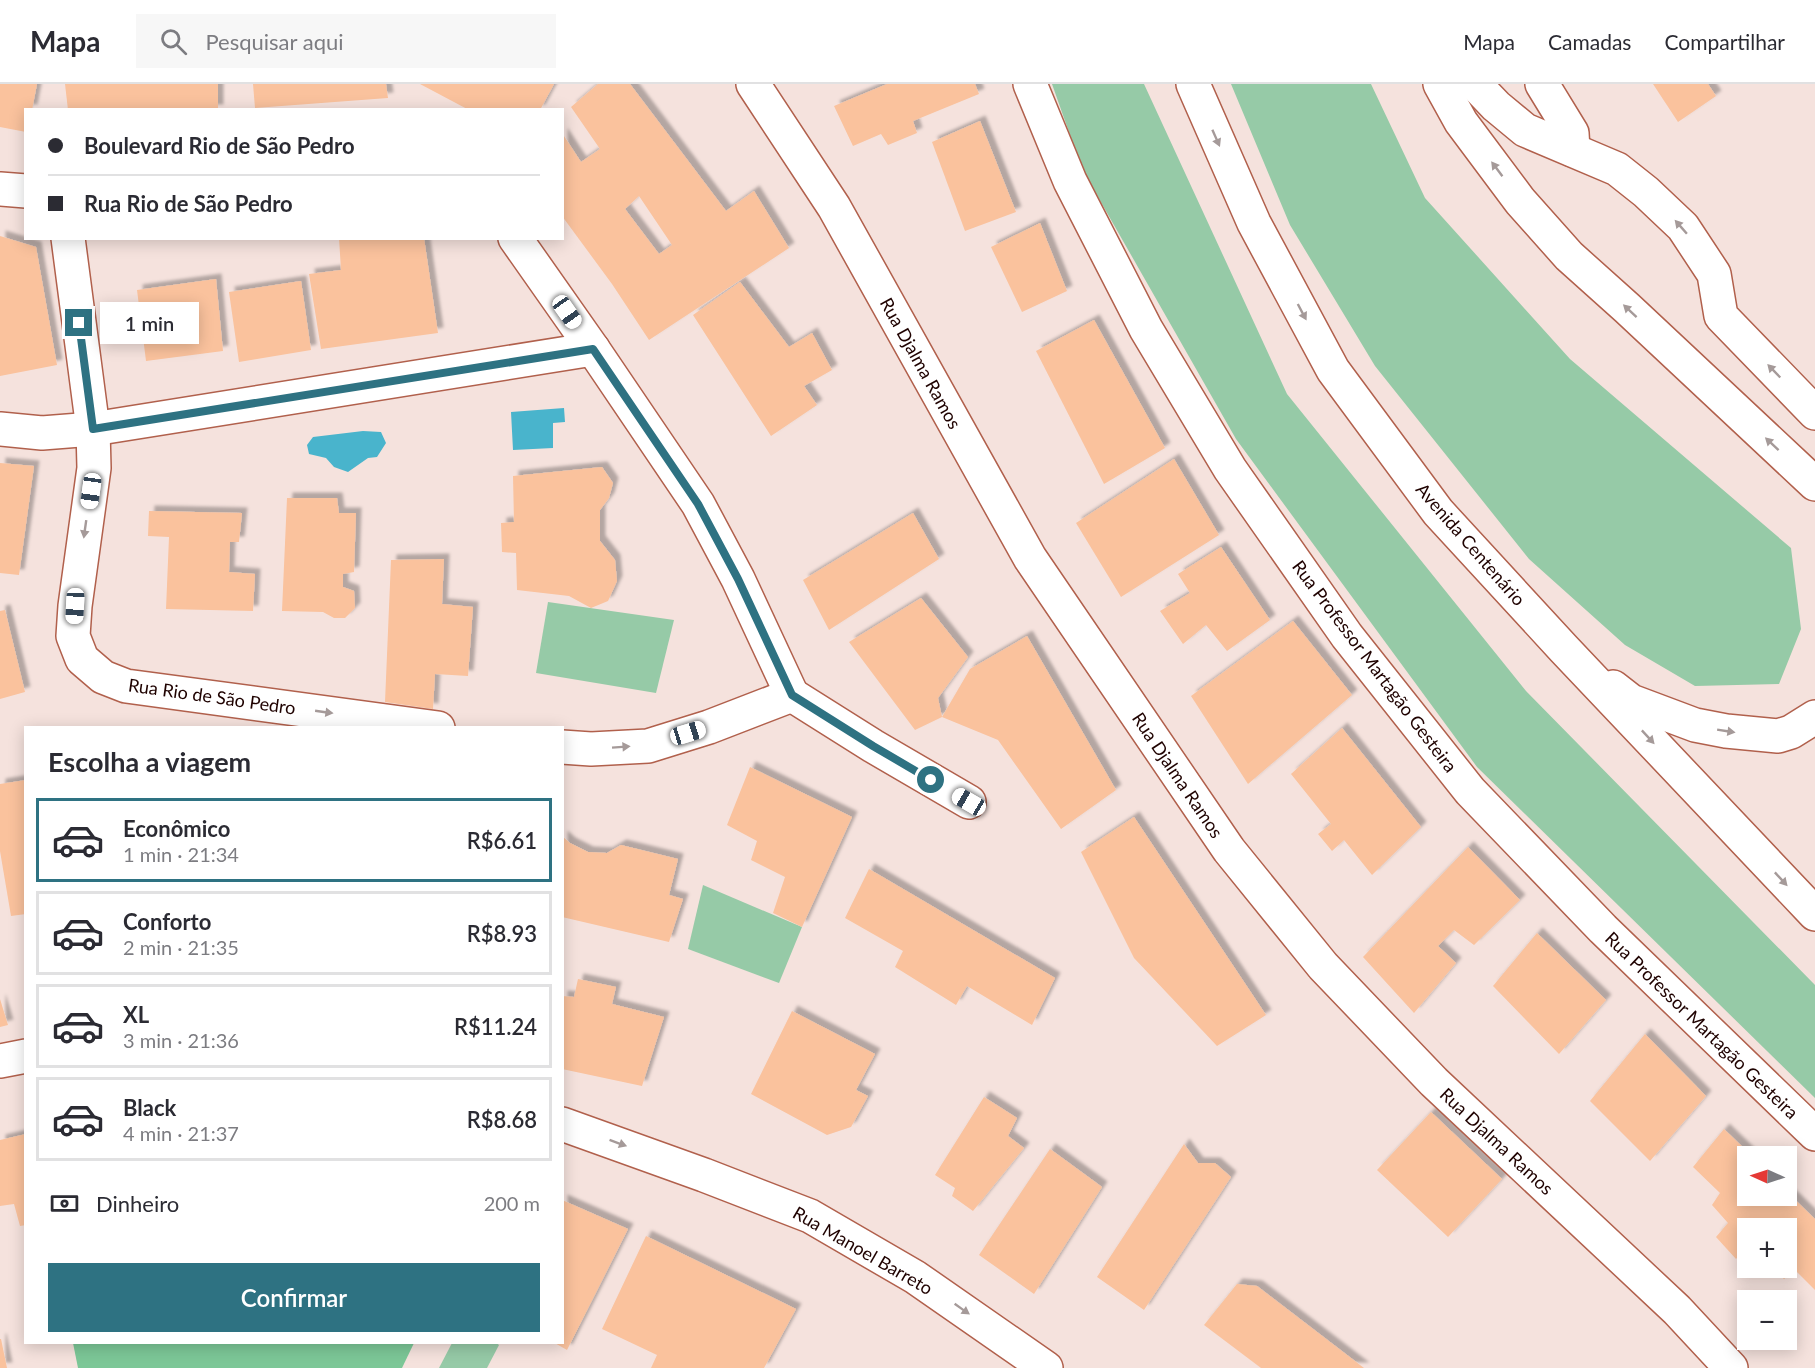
<!DOCTYPE html>
<html lang="pt">
<head>
<meta charset="utf-8">
<style>
	body { margin:0; font-family:Lato,sans-serif; background:#f7f7f7; color:#2b2b33; height:100vh; display:flex; flex-direction:column; font-size:22px; white-space:nowrap }
	* { box-sizing:border-box; margin:0 }
	p { font-size:20px; color:#7c7c81 }
	.icon { flex:none; width:33px; height:33px; fill:none; stroke:currentColor; stroke-width:2; stroke-linecap:round; stroke-linejoin:round }
	.map { position:relative; flex:1; overflow:hidden }
	.sheet { position:absolute; left:24px; top:642px; width:540px; height:618px; display:flex; flex-direction:column; background:#fff; border-radius:0px; box-shadow:0 3px 15px #0003 }
	.sheet>* { flex:none }
	.banner { position:absolute; left:24px; top:24px; width:540px; height:132px; border-radius:0px; box-shadow:0 3px 15px #0003; display:grid; align-content:center; height:132px; padding:0 24px; background:#fff }
	.needle { width:39px; rotate:273deg }
	.fabs { position:absolute; left:1737px; top:1062px; display:grid; gap:12px }
	.fabs a { display:grid; place-items:center; width:60px; height:60px; border-radius:0px; background:#fff; box-shadow:0 3px 15px #0003; font-size:30px }
	.end { position:absolute; width:27px; height:27px; margin:-14px; border:8px solid #2e7282; background:#fff; box-shadow:0 0 0 3px #fff }
	.from { border-radius:50% }
	.bubble { position:absolute; height:42px; border-radius:0px; background:#fff; box-shadow:0 3px 15px #0003; font-size:20px; font-weight:600; line-height:42px; text-align:center }
	.car { position:absolute; width:18px; height:36px; margin:-18px -9px; border-radius:8px; box-shadow:0 0 4px 2px #0007; background:linear-gradient(#fff 24%,#345 0 40%,#fff 0 76%,#345 0 86%,#fff 0) }
	.banner b { display:flex; align-items:center; gap:21px; height:57px; font-size:22px }
	.banner b+b { border-top:2px solid #e1e1e2 }
	.banner i { width:15px; height:15px; background:#2b2b33 }
	ul { padding:0; list-style:none }
	li { display:flex; align-items:center; gap:18px; height:84px; margin:0 12px 9px; padding:0 12px; border:3px solid #e1e1e2; border-radius:0px }
	li div { flex:1 }
	li b { display:block; font-size:22px }
	li em { font-style:normal; font-weight:600 }
	li.selected { border-color:#2e7282 }
	li>.icon { width:54px; height:54px; stroke-width:1.5 }
	h2 { padding:0 24px; font-size:27px; line-height:72px }
	.pay { display:flex; align-items:center; gap:15px; height:66px; padding:0 24px; font-size:22px }
	.pay p { margin-inline-start:auto }
	.button { display:flex; gap:12px; margin-top:auto; padding:12px 24px }
	.button a { flex:1; height:69px; border-radius:0px; background:#2e7282; color:#fff; font-size:24px; font-weight:600; line-height:69px; text-align:center }
	header { display:flex; align-items:center; gap:36px; box-sizing:border-box; height:84px; padding:0 30px; background:#fff; border-bottom:2px solid #e1e1e2 }
	header strong { font-size:28px }
	nav { display:flex; gap:33px; margin-inline-start:auto; font-size:21px }
	.search { width:420px; height:54px; background:#f7f7f7; display:flex; align-items:center; gap:15px; box-sizing:border-box; padding:0 21px; border-radius:0px; color:#7c7c81; font-size:22px }
	.map>svg:first-child { display:block }
	.green { fill:#96caa7 }
	.forest { fill:#7cc797 }
	.water { fill:#49b4cc }
	.building { fill:#fac29d; fill-rule:evenodd; filter:url(#shadow) }
	.lines { fill:none; stroke-linecap:round; stroke-linejoin:round }
	.minor-casing { stroke:#b1604c; stroke-width:36 }
	.tertiary-casing { stroke:#b1604c; stroke-width:36 }
	.primary-casing { stroke:#b1604c; stroke-width:36 }
	.minor { stroke:#fff; stroke-width:33 }
	.tertiary { stroke:#fff; stroke-width:33 }
	.primary { stroke:#fff; stroke-width:33 }
	.oneway { fill:#a59a99 }
	.route { stroke:#2e7282; stroke-width:8 }
	.labels { text-anchor:middle; dominant-baseline:central; stroke-width:4.5; stroke-linejoin:round; paint-order:stroke }
	.street-label { font-size:18px; fill:#1f0200; stroke:#fff }
</style>
</head>
<body>
<header>
<strong>Mapa</strong>
<div class="search"><svg class="icon" aria-label="search" viewBox="0 0 24 24"><circle cx="10" cy="10" r="6"/><path d="M15 15l6 6"/></svg>Pesquisar aqui</div>
<nav><a>Mapa</a><a>Camadas</a><a>Compartilhar</a></nav>
</header>
<div class="map">
<svg width="1815" height="1284" viewBox="0 0 1815 1284">
	<defs>
		<filter id="shadow"><feDropShadow dx="5.5" dy="-5.5" stdDeviation="1.5" flood-color="#0004"/></filter>
	</defs>
	<rect width="100%" height="100%" fill="#f5e2dd"/>
	<g class="green">
		<path d="M1052,0h92l143,310 239,297 289,294v113l-338,-331 -241,-328 -154,-270z"/>
		<path d="M1231,0h140l54,114 145,161 221,189 10,81 -22,55 -84,2 -70,-41 -96,-86 -154,-193 -85,-141z"/>
		<path d="M548,518l126,18 -18,73 -120,-20z"/>
		<path d="M703,801l99,42 -23,56 -91,-34z"/>
		<path d="M495,1258l4,3 -12,23h-48l13,-25z"/>
	</g>
	<path class="forest" d="M73,1259v-1l341,1 -12,25h-324z"/>
	<g class="water">
		<path d="M564,324l1,14 -12,1v25l-40,2 -2,-38z"/>
		<path d="M363,347l18,1 5,11 -9,14 -9,1 -20,14 -14,-5 -8,-9 -17,-4 -2,-9 6,-8z"/>
	</g>
	<g class="building">
		<path d="M0,0h37l-5,26h-6v22l-26,-5z"/>
		<path d="M65,0h153v26h-150z"/>
		<path d="M253,0h133l2,14 -133,10z"/>
		<path d="M420,0h134l-14,26h-71z"/>
		<path d="M598,0h32l96,127 28,-20 35,57 -140,92 -37,-56 -50,-68v-83l19,29 19,-13 -29,-42zM639,112l33,49 -13,9 -34,-45z"/>
		<path d="M887,0h88l4,10 -66,27 4,12 -29,12 -7,-11 -28,12 -19,-40z"/>
		<path d="M1653,0h55l8,12 -38,26z"/>
		<path d="M980,37l36,91 -51,19 -33,-89z"/>
		<path d="M1040,139l27,68 -45,21 -31,-65z"/>
		<path d="M0,152l36,11 21,118 -57,11z"/>
		<path d="M339,154h85l14,95 -117,16 -12,-75 32,-4z"/>
		<path d="M216,195l7,72 -77,10 -9,-71z"/>
		<path d="M301,197l10,69 -72,12 -10,-70z"/>
		<path d="M740,198l49,65 23,-14 20,37 -28,16 13,19 -46,31 -78,-121z"/>
		<path d="M1094,236l71,128 -61,36 -68,-133z"/>
		<path d="M1174,375l45,76 -98,62 -45,-74z"/>
		<path d="M0,379l34,3 -15,109 -19,-2z"/>
		<path d="M602,383l11,16 -4,15 -9,12v31l15,19 2,21 -9,20 -17,7 -22,-12 -52,-6 -1,-37 -14,-1 -1,-29 13,-1 -1,-46z"/>
		<path d="M287,414h50l2,15h17l-2,59 -11,2v13l11,4 1,17 -10,10h-11l-11,-6 -41,-1z"/>
		<path d="M149,427l93,2 -3,29h-9l-1,30 26,2 -2,37 -87,-2 3,-72 -21,-1z"/>
		<path d="M913,429l26,46 -110,71 -26,-50z"/>
		<path d="M1221,463l49,73 -43,31 -21,-26 -23,19 -23,-33 30,-18 -12,-19z"/>
		<path d="M444,475l-2,45 31,3 -5,69 -33,-2 -2,35 -48,-7 6,-142z"/>
		<path d="M921,514l47,59 -30,41 4,19 -27,13 -66,-88z"/>
		<path d="M5,526l20,82 -25,7v-88z"/>
		<path d="M1293,537l59,74 -104,89 -57,-88z"/>
		<path d="M1027,552l89,154 -55,39 -63,-89 -56,-23 28,-48z"/>
		<path d="M1342,644l79,99 -49,48 -28,-35 -12,11 -14,-17 13,-10 -40,-50z"/>
		<path d="M750,683l102,50 -50,110 -29,-14 12,-36 -34,-17 6,-19 -30,-16z"/>
		<path d="M26,696v134l-15,2 -11,-65v-67z"/>
		<path d="M1134,733l132,198 -49,31 -83,-88 -53,-106z"/>
		<path d="M562,752l8,7 18,9 19,1 14,-8 57,14 -9,36 14,4 -14,43 -107,-25z"/>
		<path d="M1468,763l52,53 -46,45 -20,-15 -16,16 18,17 -42,50 -51,-56z"/>
		<path d="M869,785l186,109 -23,47 -65,-39 -11,19 -61,-38 8,-16 -58,-33z"/>
		<path d="M1537,849l69,67 -47,54 -66,-68z"/>
		<path d="M578,895l38,8 -4,17 52,13 -22,69 -80,-17v-73l12,1z"/>
		<path d="M0,915l8,26 -8,2z"/>
		<path d="M792,927l83,43 -19,36 12,6 -17,31 -24,8 -76,-41z"/>
		<path d="M1645,950l61,62 -56,65 -60,-60z"/>
		<path d="M984,1013l33,21 -9,18 16,12 -51,63 -21,-15 3,-8 -20,-13z"/>
		<path d="M1431,1028l71,67 -54,58 -71,-67z"/>
		<path d="M1724,1045l28,27h-4v40h38v-5l29,28v71l-20,-20 -11,9 -11,-11h13v-40h-38v17l-12,14 -20,-22 12,-14 -16,-18 8,-12 -27,-26z"/>
		<path d="M26,1050v91l-6,1 -6,-22 -14,2v-66z"/>
		<path d="M1184,1060l14,19h17l16,14 -87,133 -47,-33z"/>
		<path d="M1050,1065l52,38 -68,107 -55,-39z"/>
		<path d="M562,1116l66,29 -61,121 -14,-8h9z"/>
		<path d="M646,1152l150,73 -32,59h-113l6,-13 -55,-26z"/>
		<path d="M1237,1200l20,2 107,82h-103l-57,-43z"/>
		<path d="M0,1255h1l6,29h-7z"/>
	</g>
	<g class="lines">
		<g class="minor-casing">
			<g id="minor">
				<path d="M753,0l81,123 196,351 199,292 94,116 111,116 243,228 54,58"/>
				<path d="M1030,0l40,97 76,148 84,140 117,167 123,155 133,138 212,205"/>
				<path d="M1475,0l21,22 29,24 92,39 29,23 37,35 31,47 7,42 94,97"/>
				<path d="M1542,0l30,49 1,17"/>
				<path d="M0,105l26,2"/>
				<path d="M68,154l25,191 1,39 -19,138 -2,30 9,23 21,18 23,9 312,42"/>
				<path d="M515,154l78,111 105,155 40,75 54,116"/>
				<path d="M0,345l42,4 51,-4 500,-80"/>
				<path d="M792,611l81,51 96,56"/>
				<path d="M562,663l29,2 57,-3 61,-19 83,-32"/>
			</g>
		</g>
		<g class="tertiary-casing">
			<g id="tertiary">
				<path d="M0,977l26,-5"/>
				<path d="M562,1040l142,51 106,41 105,61 131,91"/>
			</g>
		</g>
		<g class="primary-casing">
			<g id="primary">
				<path d="M1193,0l61,139 79,147 105,142 126,137 251,265"/>
				<path d="M1440,0l21,38 59,79 49,55 58,52 188,176"/>
				<path d="M1613,603l18,14 64,24 31,6 52,5 13,-4 24,-15"/>
			</g>
		</g>
		<use href="#minor" class="minor"/>
		<use href="#tertiary" class="tertiary"/>
		<use href="#primary" class="primary"/>
	</g>
	<defs><path id="oneway-solid" d="M-6-.8H1V-3.2L6.5 0L1 3.2V.8H-6Z" transform="scale(1.5)"/></defs>
	<g class="oneway">
		<use href="#oneway-solid" transform="translate(1216 54) rotate(66)"/>
		<use href="#oneway-solid" transform="translate(1497 85) rotate(-127)"/>
		<use href="#oneway-solid" transform="translate(1681 143) rotate(-131)"/>
		<use href="#oneway-solid" transform="translate(1630 227) rotate(-137)"/>
		<use href="#oneway-solid" transform="translate(1302 228) rotate(62)"/>
		<use href="#oneway-solid" transform="translate(1774 287) rotate(-134)"/>
		<use href="#oneway-solid" transform="translate(1772 360) rotate(-137)"/>
		<use href="#oneway-solid" transform="translate(85 445) rotate(98)"/>
		<use href="#oneway-solid" transform="translate(324 628) rotate(8)"/>
		<use href="#oneway-solid" transform="translate(1726 647) rotate(9)"/>
		<use href="#oneway-solid" transform="translate(1648 653) rotate(47)"/>
		<use href="#oneway-solid" transform="translate(621 663) rotate(-4)"/>
		<use href="#oneway-solid" transform="translate(1781 795) rotate(47)"/>
		<use href="#oneway-solid" transform="translate(618 1059) rotate(20)"/>
		<use href="#oneway-solid" transform="translate(962 1225) rotate(35)"/>
	</g>
	<g class="lines">
		<path class="route" d="M79,239l14,106 500,-80 105,155 40,75 54,116 81,51 58,34"/>
	</g>
	<g class="labels">
		<g class="street-label">
			<text transform="translate(921 279) rotate(61)">Rua Djalma Ramos</text>
			<text transform="translate(1471 460) rotate(49)">Avenida Centenário</text>
			<text transform="translate(1375 582) rotate(53)">Rua Professor Martagão Gesteira</text>
			<text transform="translate(212 612) rotate(8)">Rua Rio de São Pedro</text>
			<text transform="translate(1178 691) rotate(56)">Rua Djalma Ramos</text>
			<text transform="translate(1702 941) rotate(44)">Rua Professor Martagão Gesteira</text>
			<text transform="translate(1497 1057) rotate(43)">Rua Djalma Ramos</text>
			<text transform="translate(863 1166) rotate(30)">Rua Manoel Barreto</text>
		</g>
	</g>
</svg>
<div class="fabs">
<a><svg class="needle" viewBox="-14 -14 28 28"><path d="M0-13l5 13h-10z" fill="#e53935"/><path d="M0 13l5-13h-10z" fill="#7c7c81"/></svg></a>
<a>+</a>
<a>−</a>
</div>
<i class="end from" style="left:931px;top:696px"></i>
<i class="end" style="left:79px;top:239px"></i>
<div class="bubble" style="left:100px;top:218px;width:99px">1 min</div>
<i class="car" style="left:567px;top:228px;rotate:145deg"></i>
<i class="car" style="left:91px;top:407px;rotate:188deg"></i>
<i class="car" style="left:75px;top:522px;rotate:183deg"></i>
<i class="car" style="left:688px;top:649px;rotate:73deg"></i>
<i class="car" style="left:969px;top:718px;rotate:300deg"></i>
<div class="banner">
<b><i class="from"></i>Boulevard Rio de São Pedro</b>
<b><i></i>Rua Rio de São Pedro</b>
</div>
<section class="sheet">
<h2>Escolha a viagem</h2>
<ul>
<li class="selected"><svg class="icon" aria-label="car" viewBox="0 0 24 24"><path d="M5 17H2v-5l4-1 3-4h7l3 4 3 1v5h-3M9 17h6M6 11h13"/><circle cx="7" cy="17" r="2"/><circle cx="17" cy="17" r="2"/></svg><div><b>Econômico</b><p>1 min · 21:34</p></div><em>R$6.61</em></li>
<li><svg class="icon" aria-label="car" viewBox="0 0 24 24"><path d="M5 17H2v-5l4-1 3-4h7l3 4 3 1v5h-3M9 17h6M6 11h13"/><circle cx="7" cy="17" r="2"/><circle cx="17" cy="17" r="2"/></svg><div><b>Conforto</b><p>2 min · 21:35</p></div><em>R$8.93</em></li>
<li><svg class="icon" aria-label="car" viewBox="0 0 24 24"><path d="M5 17H2v-5l4-1 3-4h7l3 4 3 1v5h-3M9 17h6M6 11h13"/><circle cx="7" cy="17" r="2"/><circle cx="17" cy="17" r="2"/></svg><div><b>XL</b><p>3 min · 21:36</p></div><em>R$11.24</em></li>
<li><svg class="icon" aria-label="car" viewBox="0 0 24 24"><path d="M5 17H2v-5l4-1 3-4h7l3 4 3 1v5h-3M9 17h6M6 11h13"/><circle cx="7" cy="17" r="2"/><circle cx="17" cy="17" r="2"/></svg><div><b>Black</b><p>4 min · 21:37</p></div><em>R$8.68</em></li>
</ul>
<div class="pay"><svg class="icon" aria-label="cash" viewBox="0 0 24 24"><path d="M3 7h18v10H3z"/><circle cx="12" cy="12" r="2"/></svg>Dinheiro<p>200 m</p></div>
<div class="button"><a>Confirmar</a></div>
</section>
</div>
</body>
</html>
